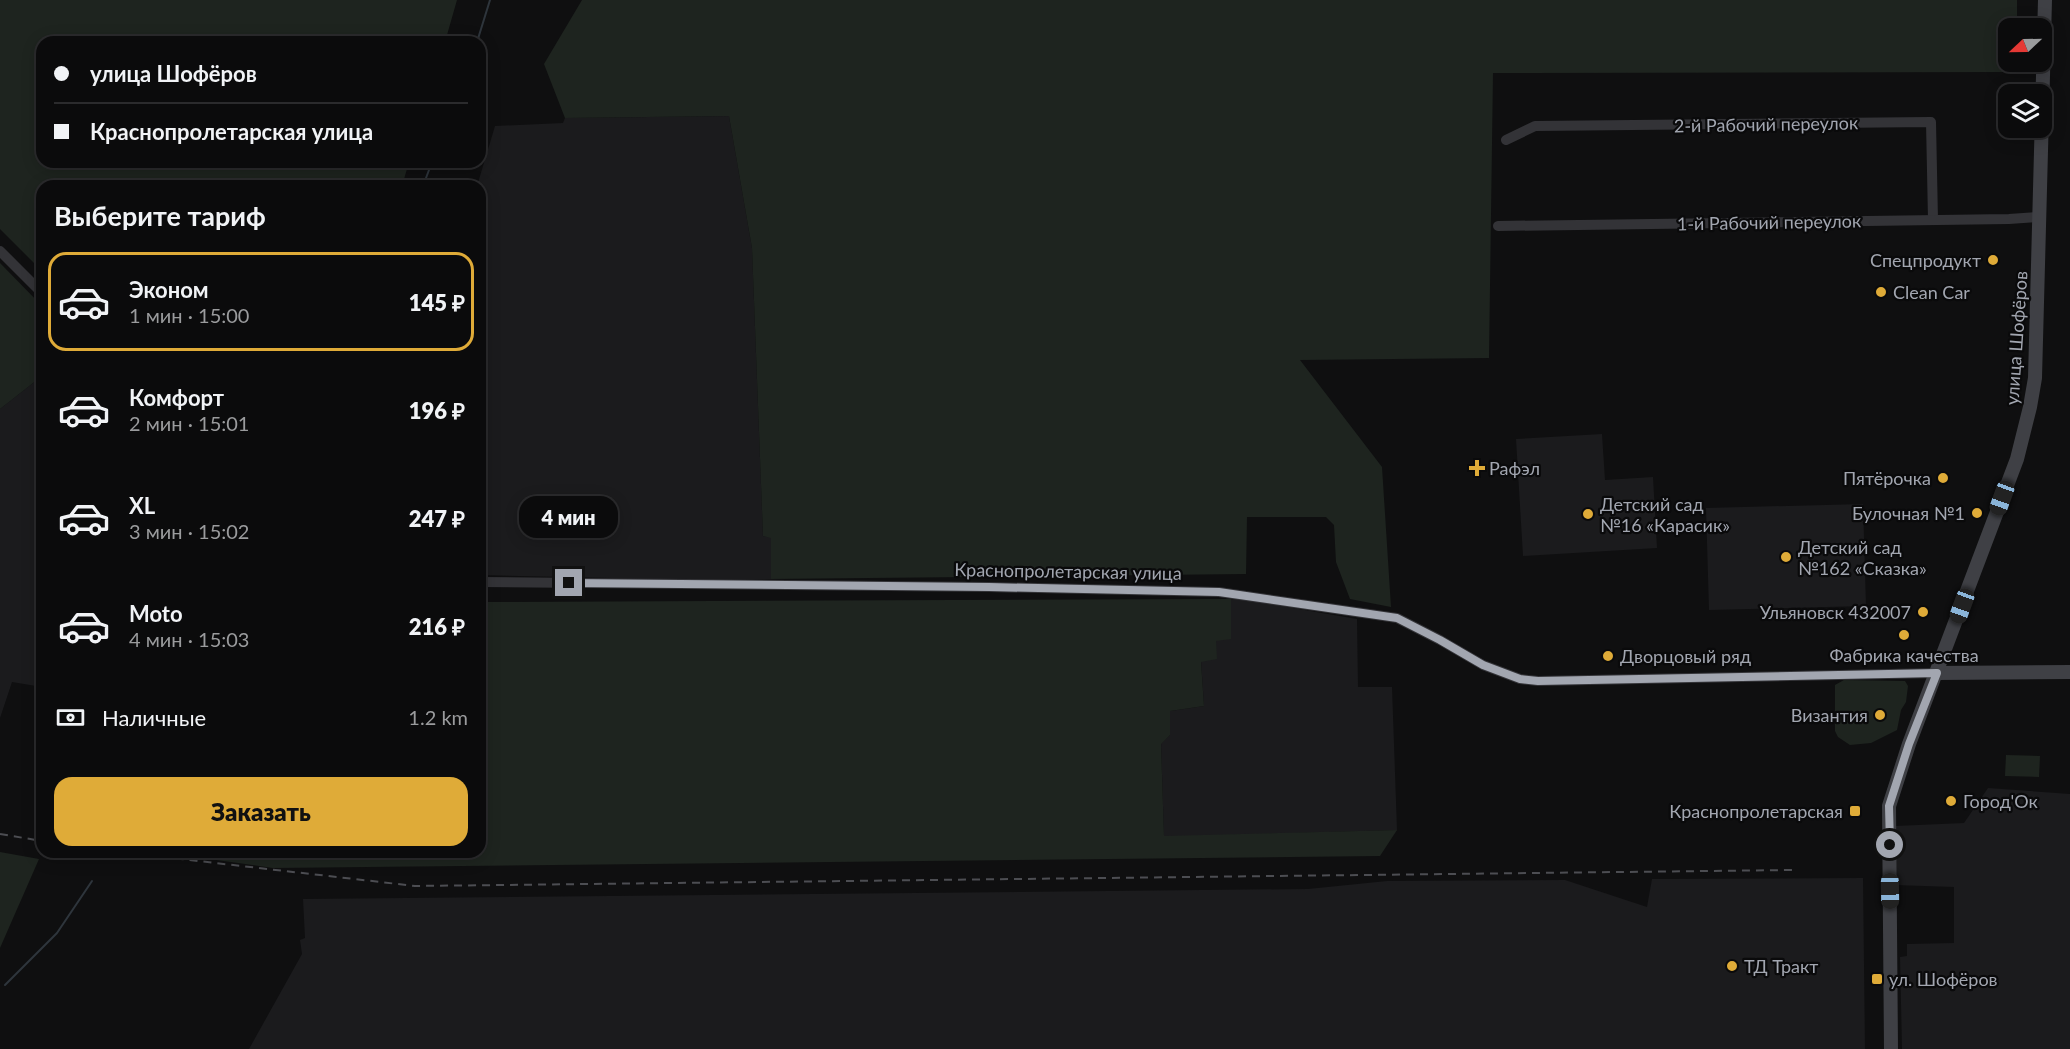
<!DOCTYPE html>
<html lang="ru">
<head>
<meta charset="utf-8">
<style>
	body { margin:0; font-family:Lato,sans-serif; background:#141415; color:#f1f3f6; height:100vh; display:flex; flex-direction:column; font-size:22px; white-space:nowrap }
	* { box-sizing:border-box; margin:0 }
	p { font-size:20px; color:#9a9b9d }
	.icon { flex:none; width:33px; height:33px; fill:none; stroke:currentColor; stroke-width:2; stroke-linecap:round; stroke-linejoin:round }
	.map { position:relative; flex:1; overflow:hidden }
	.panel { position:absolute; left:36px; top:180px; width:450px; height:678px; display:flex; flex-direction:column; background:#0b0b0c; border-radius:18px; box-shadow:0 3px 15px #0003,0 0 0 2px #2b2b2d }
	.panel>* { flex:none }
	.guide { position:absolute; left:36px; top:36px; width:450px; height:132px; border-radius:18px; box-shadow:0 3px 15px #0003,0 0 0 2px #2b2b2d; display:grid; align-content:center; height:132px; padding:0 18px; background:#0b0b0c }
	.needle { width:39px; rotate:248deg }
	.tools { position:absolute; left:1998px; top:18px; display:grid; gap:12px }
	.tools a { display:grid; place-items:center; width:54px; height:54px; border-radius:12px; background:#0b0b0c; box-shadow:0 3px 15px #0003,0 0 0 2px #2b2b2d; font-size:30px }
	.end { position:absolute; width:27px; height:27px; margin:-14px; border:8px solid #a2a6b0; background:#111; box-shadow:0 0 0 3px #111 }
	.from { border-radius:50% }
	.bubble { position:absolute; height:42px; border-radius:18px; background:#0b0b0c; box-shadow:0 3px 15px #0003,0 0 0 2px #2b2b2d; font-size:20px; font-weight:800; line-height:42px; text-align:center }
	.car { position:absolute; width:18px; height:36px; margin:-18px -9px; border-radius:8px; box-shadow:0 0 4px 2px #0007; background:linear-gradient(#222 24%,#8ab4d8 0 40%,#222 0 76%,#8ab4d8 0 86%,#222 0) }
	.guide b { display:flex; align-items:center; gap:21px; height:57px; font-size:22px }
	.guide b+b { border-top:2px solid #2b2b2d }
	.guide i { width:15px; height:15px; background:#f1f3f6 }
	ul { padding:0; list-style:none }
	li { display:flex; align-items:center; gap:18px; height:99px; margin:0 12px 9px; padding:0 6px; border:3px solid transparent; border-radius:18px }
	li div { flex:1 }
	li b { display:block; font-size:22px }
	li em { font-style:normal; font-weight:800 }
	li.on { border-color:#dfab38 }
	li>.icon { width:54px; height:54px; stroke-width:1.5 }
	h2 { padding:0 18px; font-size:27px; line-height:72px }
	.pay { display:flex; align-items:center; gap:15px; height:66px; padding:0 18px; font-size:22px }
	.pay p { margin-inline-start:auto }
	.cta { display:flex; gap:12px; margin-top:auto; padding:12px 18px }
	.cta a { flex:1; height:69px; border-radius:18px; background:#dfab38; color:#111; font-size:24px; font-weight:800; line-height:69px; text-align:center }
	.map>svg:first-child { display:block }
	.built { fill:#1b1b1d }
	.green { fill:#1e241f }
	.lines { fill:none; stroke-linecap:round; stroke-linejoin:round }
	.stream { stroke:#2e353c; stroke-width:2 }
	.street { stroke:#333337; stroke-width:10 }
	.secondary { stroke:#3f4045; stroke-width:14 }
	.rail { stroke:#4c4d52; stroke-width:2; stroke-dasharray:8 6; stroke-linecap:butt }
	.route { stroke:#a2a6b0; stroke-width:8 }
	.poi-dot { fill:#dfab38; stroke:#0a0a0b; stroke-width:2 }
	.labels { text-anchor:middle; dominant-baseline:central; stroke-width:4.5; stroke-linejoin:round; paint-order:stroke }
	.street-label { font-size:18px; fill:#a2a6b0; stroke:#0a0a0b }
	.poi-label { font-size:18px; fill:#a2a6b0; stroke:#0a0a0b; text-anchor:start }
</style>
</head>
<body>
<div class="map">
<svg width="2070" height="1049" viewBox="0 0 2070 1049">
	<rect width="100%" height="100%" fill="#0f0f10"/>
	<g class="built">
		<path d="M729,116l23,132 11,288 8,1v42l-69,1 -222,-5v-389h-3l18,-60 68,-3 2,-5z"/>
		<path d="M42,376v311l-30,-5 -12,36v-309z"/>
		<path d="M1602,434l3,46 48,-3 4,71 -134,8 -7,-117z"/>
		<path d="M1863,504l3,102 -157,4 -3,-102z"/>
		<path d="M1231,599l16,1 110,19 1,68h34l5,143 -233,7 -3,-94 9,-8v-24l34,-5 -3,-45 15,-21 15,-2z"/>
		<path d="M1988,788l82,6v255h-168l-2,-92 7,-1v-12l47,-1v-56l-60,-2 1,-59 69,-3z"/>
		<path d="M1863,878l2,171h-1616l53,-95 -2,-14 5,-2 -2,-39 1005,-10 79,-8 178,-1 82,27 5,-28z"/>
	</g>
	<g class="green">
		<path d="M0,0h457l-12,42h-403v120h367l-7,24h-360v85l-42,-42z"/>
		<path d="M582,0h1435v28h-9v34h9v10l-524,1 -4,285 -189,2 82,107 9,140 -41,-8 -14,-37 -2,-37 -8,-8h-79l-1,57 -475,5v-41l-8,-2 -11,-288 -23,-132 -164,2 -21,-54z"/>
		<path d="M0,263l42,43v70l-42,33z"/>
		<path d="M1231,599v40l-15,2 1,18 -16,3 3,44 -34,5v24l-9,9 3,92 233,-6 -17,26 -1107,12 -114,-16h321v-250z"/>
		<path d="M1844,680l61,1 3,5 -2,16 -5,8 -4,20 -26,13 -21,2 -12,-8 -3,-6v-46z"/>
		<path d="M2006,755l34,1 -1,21 -34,-1z"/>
		<path d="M0,852l39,7 -39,89z"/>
	</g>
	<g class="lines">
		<g class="stream">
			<path d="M477,42l13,-42"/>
			<path d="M423,186l9,-24"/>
			<path d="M5,985l52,-52 35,-52"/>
		</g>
		<g class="street">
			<path d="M1506,140l29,-14 396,-4 2,98"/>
			<path d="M1498,226l511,-7 30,-2"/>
			<path d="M0,251l42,42"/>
			<path d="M480,582l509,5 230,5 178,26 43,22 43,25 37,14 18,2 399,-8"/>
		</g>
		<g class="secondary">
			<path d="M1937,673l133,-1"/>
			<path d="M1891,1049l-2,-243 20,-62 108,-285 13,-52 5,-29 10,-378"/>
		</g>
		<g class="rail">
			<path d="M0,834l42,7"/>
			<path d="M120,852l295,34 1377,-16"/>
		</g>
	</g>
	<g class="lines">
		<path class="route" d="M569,583l420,4 230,5 178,26 43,22 43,25 37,14 18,2 399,-8 -28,71 -20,62 1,39"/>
	</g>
	<g class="poi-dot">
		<circle cx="1993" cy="260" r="6"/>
		<circle cx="1881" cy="292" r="6"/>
		<path d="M1474 459h6v6h6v6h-6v6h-6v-6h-6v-6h6z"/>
		<circle cx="1943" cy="478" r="6"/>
		<circle cx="1977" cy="513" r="6"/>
		<circle cx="1588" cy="514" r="6"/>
		<circle cx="1786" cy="557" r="6"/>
		<circle cx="1923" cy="612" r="6"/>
		<circle cx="1904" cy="635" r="6"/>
		<circle cx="1608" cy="656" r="6"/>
		<circle cx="1880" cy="715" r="6"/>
		<circle cx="1951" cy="801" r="6"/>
		<rect x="1849" y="805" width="12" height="12" rx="3"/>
		<circle cx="1732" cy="966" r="6"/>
		<rect x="1871" y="973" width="12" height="12" rx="3"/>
	</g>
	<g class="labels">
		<g class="street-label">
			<text transform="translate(1766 124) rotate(-1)">2-й Рабочий переулок</text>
			<text transform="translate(1769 222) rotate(-1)">1-й Рабочий переулок</text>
			<text transform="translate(2016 338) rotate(-86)">улица Шофёров</text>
			<text transform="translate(1068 571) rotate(1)">Краснопролетарская улица</text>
		</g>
		<g class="poi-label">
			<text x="1981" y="260" text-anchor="end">Спецпродукт</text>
			<text x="1893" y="292">Clean Car</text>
			<text x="1489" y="468">Рафэл</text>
			<text x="1931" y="478" text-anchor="end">Пятёрочка</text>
			<text x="1600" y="504">Детский сад<tspan x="1600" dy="21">№16 «Карасик»</tspan></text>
			<text x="1965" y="513" text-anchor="end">Булочная №1</text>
			<text x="1798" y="547">Детский сад<tspan x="1798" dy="21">№162 «Сказка»</tspan></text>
			<text x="1911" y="612" text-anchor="end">Ульяновск 432007</text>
			<text x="1904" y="655" text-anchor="middle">Фабрика качества</text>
			<text x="1620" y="656">Дворцовый ряд</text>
			<text x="1868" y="715" text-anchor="end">Византия</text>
			<text x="1963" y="801">Город'Ок</text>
			<text x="1843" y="811" text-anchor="end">Краснопролетарская</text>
			<text x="1744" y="966">ТД Тракт</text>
			<text x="1889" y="979">ул. Шофёров</text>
		</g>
	</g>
</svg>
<div class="tools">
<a><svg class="needle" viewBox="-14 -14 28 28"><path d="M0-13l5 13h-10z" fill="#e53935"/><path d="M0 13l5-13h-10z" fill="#9a9b9d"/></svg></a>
<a><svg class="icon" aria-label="layers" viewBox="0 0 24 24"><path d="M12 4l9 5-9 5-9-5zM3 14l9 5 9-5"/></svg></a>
</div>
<i class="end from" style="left:1890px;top:845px"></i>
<i class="end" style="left:569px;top:583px"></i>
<div class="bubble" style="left:519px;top:496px;width:99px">4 мин</div>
<i class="car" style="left:2002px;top:498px;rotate:200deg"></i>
<i class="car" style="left:1962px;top:606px;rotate:200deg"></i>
<i class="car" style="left:1890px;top:891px;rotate:179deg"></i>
<div class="guide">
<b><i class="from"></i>улица Шофёров</b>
<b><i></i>Краснопролетарская улица</b>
</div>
<section class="panel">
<h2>Выберите тариф</h2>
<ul>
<li class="on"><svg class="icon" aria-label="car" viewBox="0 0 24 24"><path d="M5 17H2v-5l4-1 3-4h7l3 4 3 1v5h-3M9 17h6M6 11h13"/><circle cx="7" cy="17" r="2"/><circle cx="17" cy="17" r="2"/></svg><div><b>Эконом</b><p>1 мин · 15:00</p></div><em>145 ₽</em></li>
<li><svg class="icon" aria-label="car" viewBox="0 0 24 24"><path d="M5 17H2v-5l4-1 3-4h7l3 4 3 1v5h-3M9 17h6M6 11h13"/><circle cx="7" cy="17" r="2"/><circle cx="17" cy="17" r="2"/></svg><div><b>Комфорт</b><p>2 мин · 15:01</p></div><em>196 ₽</em></li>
<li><svg class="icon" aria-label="car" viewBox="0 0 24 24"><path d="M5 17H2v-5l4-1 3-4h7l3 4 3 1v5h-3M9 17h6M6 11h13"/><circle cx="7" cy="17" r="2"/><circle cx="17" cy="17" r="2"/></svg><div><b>XL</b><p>3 мин · 15:02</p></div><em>247 ₽</em></li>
<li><svg class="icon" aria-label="car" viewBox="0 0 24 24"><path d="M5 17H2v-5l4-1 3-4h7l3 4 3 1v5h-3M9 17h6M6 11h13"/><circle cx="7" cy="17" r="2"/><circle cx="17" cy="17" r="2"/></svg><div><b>Moto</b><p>4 мин · 15:03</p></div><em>216 ₽</em></li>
</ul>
<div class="pay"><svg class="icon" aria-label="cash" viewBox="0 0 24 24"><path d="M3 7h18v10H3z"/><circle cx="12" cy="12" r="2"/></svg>Наличные<p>1.2 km</p></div>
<div class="cta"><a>Заказать</a></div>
</section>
</div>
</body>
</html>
